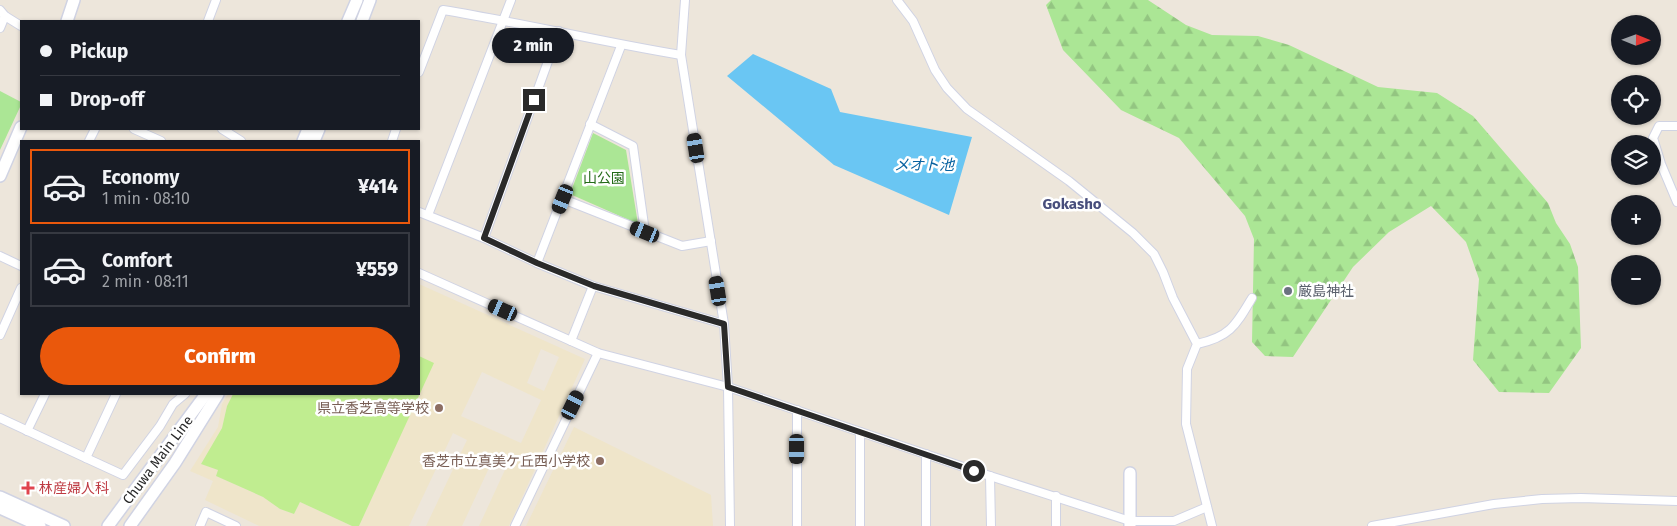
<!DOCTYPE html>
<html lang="en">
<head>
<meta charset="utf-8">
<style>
	body { margin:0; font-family:"Fira Sans","Noto Sans JP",sans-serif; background:#20242c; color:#f1f3f6; height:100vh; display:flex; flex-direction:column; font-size:19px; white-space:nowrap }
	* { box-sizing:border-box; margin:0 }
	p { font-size:16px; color:#9ea1a6 }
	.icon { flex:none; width:28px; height:28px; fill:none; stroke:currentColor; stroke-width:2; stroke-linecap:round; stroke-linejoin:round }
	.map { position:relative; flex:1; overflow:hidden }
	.drawer { position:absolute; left:20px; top:140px; width:400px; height:255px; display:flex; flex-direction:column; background:#171b24; border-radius:0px; box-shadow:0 1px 4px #0004 }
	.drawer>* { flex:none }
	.top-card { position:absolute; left:20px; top:20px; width:400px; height:110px; border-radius:0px; box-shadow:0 1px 4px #0004; display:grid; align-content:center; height:110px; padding:0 20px; background:#171b24 }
	.needle { width:32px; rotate:91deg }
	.fabs { position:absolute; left:1611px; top:15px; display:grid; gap:10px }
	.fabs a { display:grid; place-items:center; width:50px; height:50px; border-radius:50%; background:#171b24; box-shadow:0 1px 4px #0004; font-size:25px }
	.end { position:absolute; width:22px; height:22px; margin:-11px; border:6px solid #2a2a2a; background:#fff; box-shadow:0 0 0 2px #fff }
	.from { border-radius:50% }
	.bubble { position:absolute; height:35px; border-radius:18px; background:#171b24; box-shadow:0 1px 4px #0004; font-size:16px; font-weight:800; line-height:35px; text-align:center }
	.car { position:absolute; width:15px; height:30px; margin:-15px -8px; border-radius:6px; box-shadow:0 0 4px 1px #0007; background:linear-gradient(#222 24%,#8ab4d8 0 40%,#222 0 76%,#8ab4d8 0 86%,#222 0) }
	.top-card b { display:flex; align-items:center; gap:18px; height:48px; font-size:19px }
	.top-card b+b { border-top:1px solid #363941 }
	.top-card i { width:12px; height:12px; background:#f1f3f6 }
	ul { padding:9px 0 0; list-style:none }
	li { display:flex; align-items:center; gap:15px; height:75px; margin:0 10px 8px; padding:0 10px; border:2px solid #363941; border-radius:0px }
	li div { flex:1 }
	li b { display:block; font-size:19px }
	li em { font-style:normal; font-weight:800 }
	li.current { border-color:#ea580c }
	li>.icon { width:45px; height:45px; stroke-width:1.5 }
	.primary-button { display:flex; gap:10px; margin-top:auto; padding:10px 20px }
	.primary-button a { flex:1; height:58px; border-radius:30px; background:#ea580c; color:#fff; font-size:20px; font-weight:800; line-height:58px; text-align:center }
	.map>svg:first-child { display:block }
	.education { fill:#efe5ca; fill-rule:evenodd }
	.green { fill:#abe695 }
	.forest { fill:url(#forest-firs) }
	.pitch { fill:#c0ed90 }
	.water { fill:#6ac6f3 }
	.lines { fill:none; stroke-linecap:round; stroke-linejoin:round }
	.street-casing { stroke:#d0d3e3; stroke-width:10 }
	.secondary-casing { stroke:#d0d3e3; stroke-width:14 }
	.street { stroke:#fff; stroke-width:8 }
	.secondary { stroke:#fff; stroke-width:11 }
	.route { stroke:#2a2a2a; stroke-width:6 }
	.worship-dot { fill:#6b7280; stroke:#fff; stroke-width:2 }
	.education-dot { fill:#8d6e63; stroke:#fff; stroke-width:2 }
	.health-dot { fill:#e0444e; stroke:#fff; stroke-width:2 }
	.labels { text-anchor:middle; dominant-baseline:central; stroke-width:5; stroke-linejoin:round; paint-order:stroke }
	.park-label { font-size:14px; fill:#236a17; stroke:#fff }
	.worship-label { font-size:14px; fill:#5b616d; stroke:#fff; text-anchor:start }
	.education-label { font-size:14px; fill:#785e54; stroke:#fff; text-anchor:end }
	.street-label { font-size:14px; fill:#2a2a2a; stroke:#fff }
	.health-label { font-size:14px; fill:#be3a42; stroke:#fff; text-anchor:start }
	.water-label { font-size:15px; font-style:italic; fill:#0862a0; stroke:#fff }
	.neighbourhood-label { font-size:15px; font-weight:bold; fill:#484e7c; stroke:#fff }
</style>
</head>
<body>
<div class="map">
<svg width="1677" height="526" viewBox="0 0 1677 526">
	<defs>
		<pattern id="forest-firs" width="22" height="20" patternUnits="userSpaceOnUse" patternTransform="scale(1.25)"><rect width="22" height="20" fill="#abe695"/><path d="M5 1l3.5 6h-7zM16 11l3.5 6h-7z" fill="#93c581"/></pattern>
	</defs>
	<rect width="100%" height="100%" fill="#ede6db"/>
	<g class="education">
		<path d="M419,284l166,75 -76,167h-30l31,-67 -14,-6 -34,73h-36l41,-86 -14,-7 -44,93h-50l74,-163 -14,-7zM541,349l18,8 -15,34 -17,-8zM482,372l59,28 -20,43 -60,-27z"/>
		<path d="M228,394h5l-6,12 -5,22 -21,36 18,6 -3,6 47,21 17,12 14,5 6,-12 52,24h-93l-54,-26 8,-19 -23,-10 28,-44 4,-23z"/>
		<path d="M574,427l137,68 2,31h-187z"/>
	</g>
	<g class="green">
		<path d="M0,91l21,11v3l-21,45z"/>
		<path d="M593,133l33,17 12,74 -68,-30z"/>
	</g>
	<path class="forest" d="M1051,0h97l38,25 26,10 46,1 31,9 89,42 59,6 36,23 75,87 8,20 14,21 8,23 3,81 -32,45 -50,-1 -26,-32 6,-81 -13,-37 -35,-36 -42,26 -36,35 -60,90 -28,-1 -13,-14 2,-103 -9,-23 -66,-78 -58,-28 -58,-60 -17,-45z"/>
	<path class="pitch" d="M419,356l15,7 -75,163h-7l-52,-24 -6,12 -14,-5 -17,-12 -47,-21 2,-6 -17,-6 21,-36 5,-22 6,-12h186z"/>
	<path class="water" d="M753,54l78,35 9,23 132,25 -23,78 -115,-50 -107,-89z"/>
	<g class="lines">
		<g class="street-casing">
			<g id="street">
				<path d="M685,0l-4,55 43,269 4,63 2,139"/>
				<path d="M897,0l16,21 22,49 12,18 20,21 102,72 64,52 21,21 9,18 10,26 24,46 -10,25 -1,55 26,102"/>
				<path d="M0,10l5,6 16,10"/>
				<path d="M208,21l8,-21"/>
				<path d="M0,28l5,-12"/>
				<path d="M419,72l24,-62c80,13 159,32 238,45"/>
				<path d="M590,124l43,22 12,86"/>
				<path d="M1677,126h-18l-6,12 8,26 16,38"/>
				<path d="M134,129l27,12"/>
				<path d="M222,129l19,12"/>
				<path d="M89,141l6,-12"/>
				<path d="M392,141l4,-12"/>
				<path d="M563,199l119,47 29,-5"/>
				<path d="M419,212l65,26 53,25 56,23 131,38"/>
				<path d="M428,215l83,-215"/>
				<path d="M484,238l75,-207"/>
				<path d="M0,256l21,10"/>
				<path d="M537,263l84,-217"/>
				<path d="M419,273l179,80 130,34 262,89 140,45h44l33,-14"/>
				<path d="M0,335l21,-47"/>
				<path d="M571,341l22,-55"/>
				<path d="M1197,344c33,-7 39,-19 55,-46"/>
				<path d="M797,410v116"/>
				<path d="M0,418l86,40 30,-64"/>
				<path d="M27,431l18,-37"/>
				<path d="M860,432v94"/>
				<path d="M86,458l37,17 37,-49 13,-22 12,-10"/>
				<path d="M990,476l1,50"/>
				<path d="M200,526l6,-14 30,14"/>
				<path d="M515,526l83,-173"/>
				<path d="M926,526v-72"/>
				<path d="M1056,526v-30"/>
				<path d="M1372,526l122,-22 48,-5 39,-1 96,3"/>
			</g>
		</g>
		<g class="secondary-casing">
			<g id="secondary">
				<path d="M67,21l7,-21"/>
				<path d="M348,21l9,-21"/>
				<path d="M362,21l8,-21"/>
				<path d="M303,141l5,-12"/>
				<path d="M314,141l5,-12"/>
				<path d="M0,176l21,-49"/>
				<path d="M1130,473v53"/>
				<path d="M0,497l64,29"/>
				<path d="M0,508l40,18"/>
				<path d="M108,526l98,-132"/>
				<path d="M130,526l45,-63 43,-69"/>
			</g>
		</g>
		<use href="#street" class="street"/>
		<use href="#secondary" class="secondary"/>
	</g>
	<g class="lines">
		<path class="route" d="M534,100l-50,138 53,25 57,23 130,38 4,63 246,84"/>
	</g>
	<circle class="worship-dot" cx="1288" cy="291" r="5"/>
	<g class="education-dot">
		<circle cx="439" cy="408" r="5"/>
		<circle cx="600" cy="461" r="5"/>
	</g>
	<path class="health-dot" d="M25.5 480.5h5v5h5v5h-5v5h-5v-5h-5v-5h5z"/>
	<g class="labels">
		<g class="park-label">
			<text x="604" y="178">山公園</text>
		</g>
		<g class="worship-label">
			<text x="1298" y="291">厳島神社</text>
		</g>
		<g class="education-label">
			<text x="429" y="408">県立香芝高等学校</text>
			<text x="590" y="461">香芝市立真美ケ丘西小学校</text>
		</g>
		<g class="street-label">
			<text transform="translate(158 460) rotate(-53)">Chuwa Main Line</text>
		</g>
		<g class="health-label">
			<text x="39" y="488">林産婦人科</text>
		</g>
		<g class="water-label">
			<text x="924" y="165">メオト池</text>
		</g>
		<g class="neighbourhood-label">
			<text x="1072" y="204">Gokasho</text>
		</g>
	</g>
</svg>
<div class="fabs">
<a><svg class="needle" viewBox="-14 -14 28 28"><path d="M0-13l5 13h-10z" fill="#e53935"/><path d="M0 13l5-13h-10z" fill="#9ea1a6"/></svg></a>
<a><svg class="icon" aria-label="locate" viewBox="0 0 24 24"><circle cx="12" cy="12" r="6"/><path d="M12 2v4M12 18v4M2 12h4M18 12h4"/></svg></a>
<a><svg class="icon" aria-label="layers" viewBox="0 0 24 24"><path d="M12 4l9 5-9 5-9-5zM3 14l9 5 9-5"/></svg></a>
<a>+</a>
<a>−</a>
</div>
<i class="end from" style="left:974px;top:471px"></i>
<i class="end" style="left:534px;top:100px"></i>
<div class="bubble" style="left:492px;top:28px;width:82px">2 min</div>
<i class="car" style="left:696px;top:148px;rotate:351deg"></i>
<i class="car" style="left:563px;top:199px;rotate:202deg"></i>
<i class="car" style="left:645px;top:232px;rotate:292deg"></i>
<i class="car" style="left:718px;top:291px;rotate:351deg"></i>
<i class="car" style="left:503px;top:310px;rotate:294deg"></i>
<i class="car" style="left:573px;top:405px;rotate:26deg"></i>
<i class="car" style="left:797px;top:449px;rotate:180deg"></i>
<div class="top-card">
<b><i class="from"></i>Pickup</b>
<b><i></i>Drop-off</b>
</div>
<section class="drawer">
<ul>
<li class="current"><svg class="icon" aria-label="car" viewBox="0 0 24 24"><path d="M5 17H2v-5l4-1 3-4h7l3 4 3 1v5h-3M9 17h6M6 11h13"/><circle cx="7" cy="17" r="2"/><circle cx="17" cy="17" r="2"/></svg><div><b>Economy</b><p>1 min · 08:10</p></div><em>¥414</em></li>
<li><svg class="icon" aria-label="car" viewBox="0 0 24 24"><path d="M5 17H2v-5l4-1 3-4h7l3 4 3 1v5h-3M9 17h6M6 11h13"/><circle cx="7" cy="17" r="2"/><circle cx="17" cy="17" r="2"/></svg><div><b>Comfort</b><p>2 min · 08:11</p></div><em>¥559</em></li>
</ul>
<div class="primary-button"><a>Confirm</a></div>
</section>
</div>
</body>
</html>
